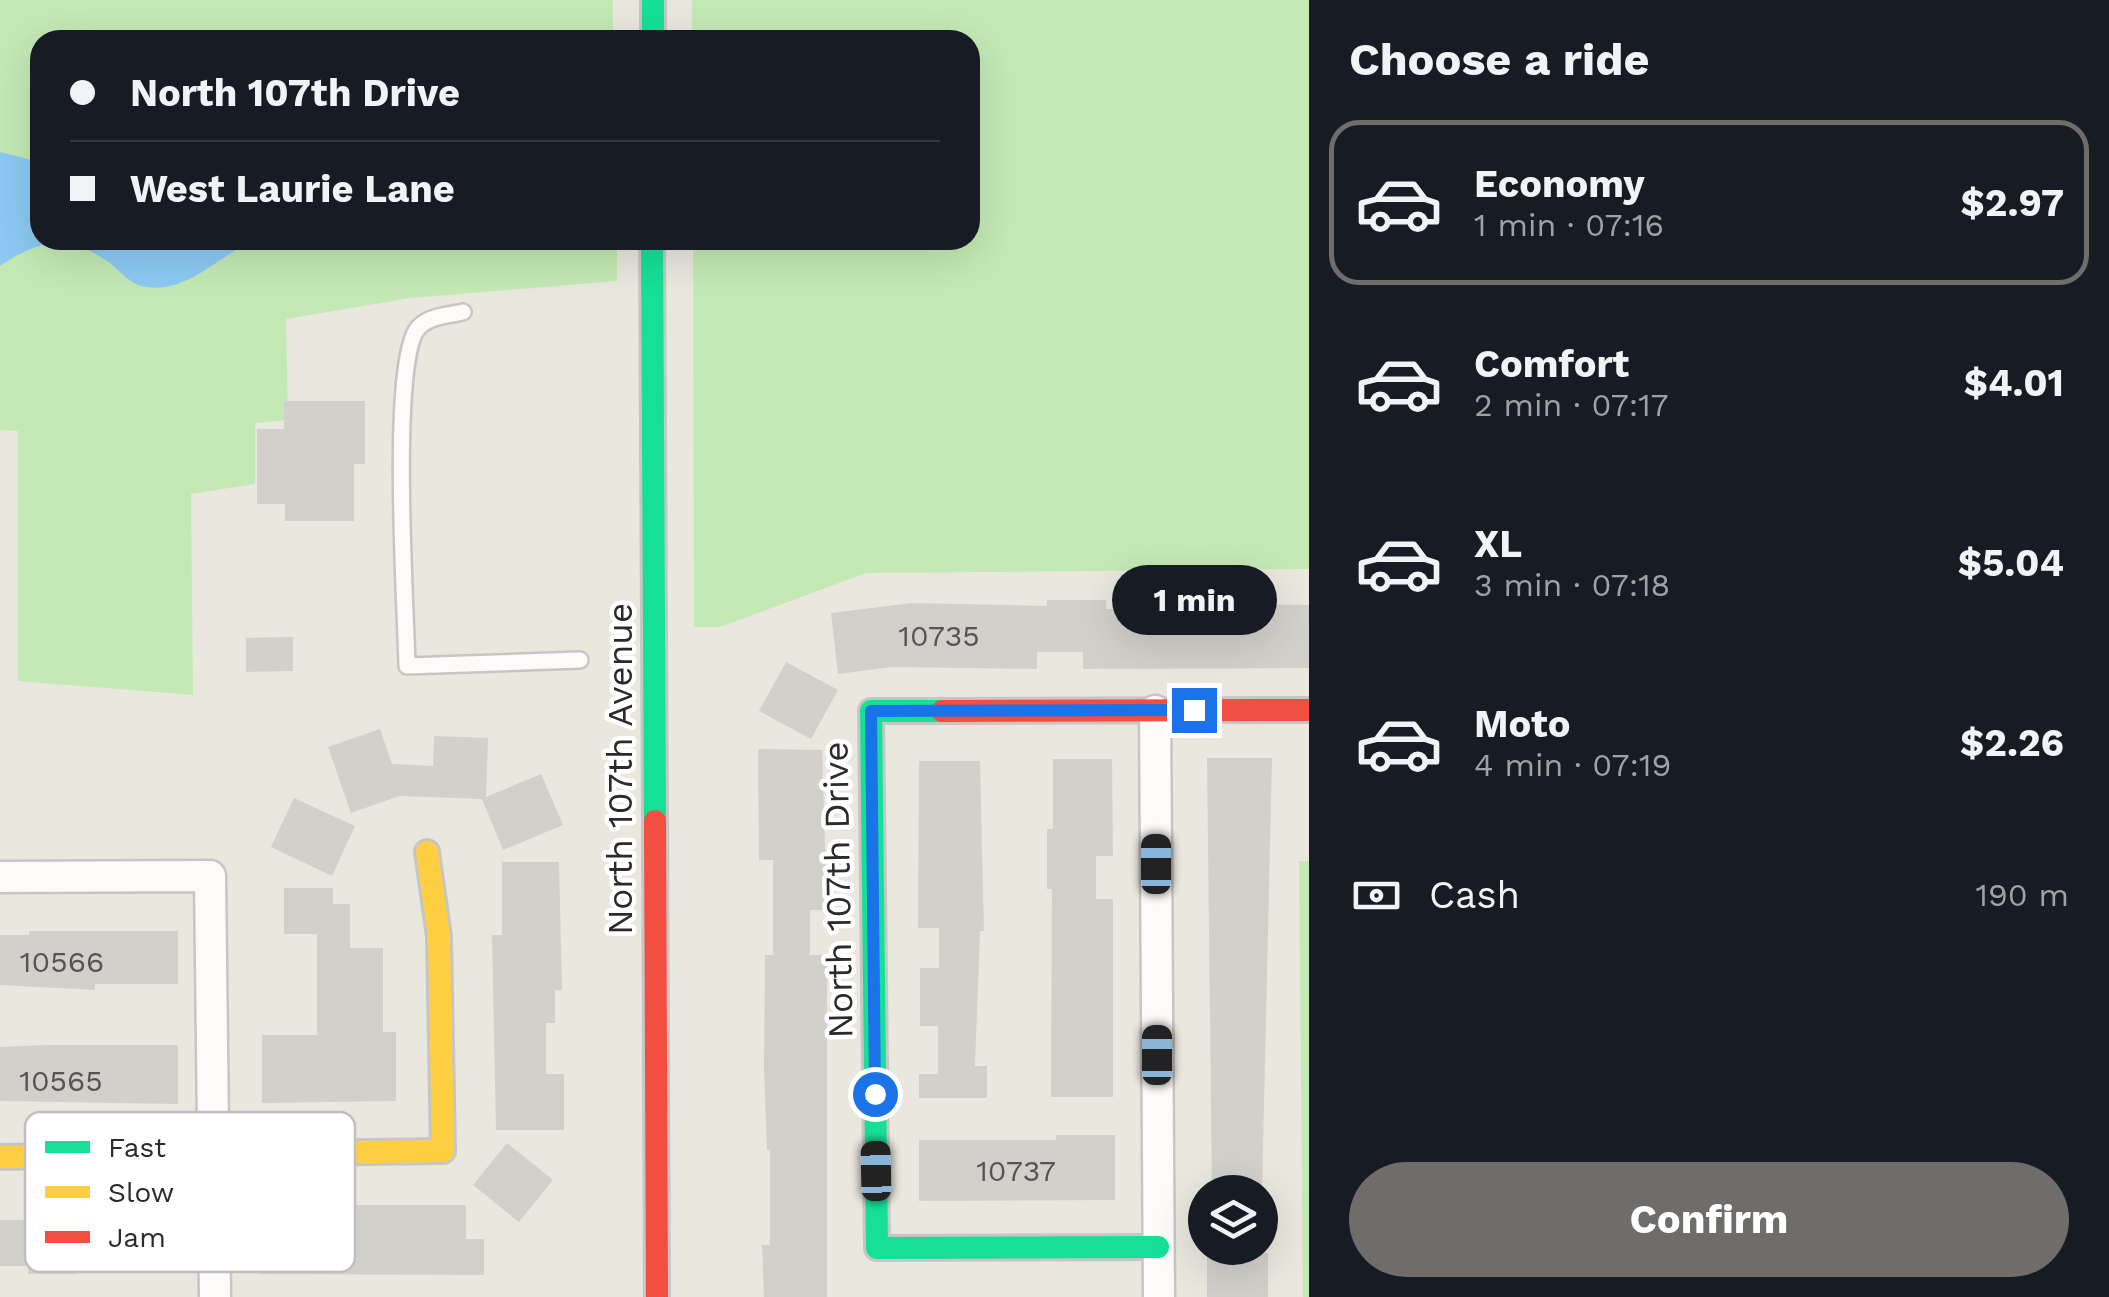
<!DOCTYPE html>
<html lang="en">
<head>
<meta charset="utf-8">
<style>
	body { margin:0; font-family:"Work Sans",sans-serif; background:#20242c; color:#f1f3f6; height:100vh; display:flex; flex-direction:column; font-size:38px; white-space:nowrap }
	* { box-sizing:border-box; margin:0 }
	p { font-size:32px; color:#9ea1a6 }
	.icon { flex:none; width:55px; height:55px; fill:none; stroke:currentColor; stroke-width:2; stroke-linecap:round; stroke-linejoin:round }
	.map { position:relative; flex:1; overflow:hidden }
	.details { display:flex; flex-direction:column; background:#171b24; width:800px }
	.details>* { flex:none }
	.top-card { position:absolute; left:30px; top:30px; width:950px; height:220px; border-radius:30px; box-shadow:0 10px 40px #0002; display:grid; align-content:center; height:220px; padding:0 40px; background:#171b24 }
	.fabs { position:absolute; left:1188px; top:1175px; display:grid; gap:20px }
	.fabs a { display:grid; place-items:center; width:90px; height:90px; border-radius:50%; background:#171b24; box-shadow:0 10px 40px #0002; font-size:50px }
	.end { position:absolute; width:45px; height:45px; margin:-22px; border:12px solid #1a73e8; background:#fff; box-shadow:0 0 0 5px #fff }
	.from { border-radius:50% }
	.bubble { position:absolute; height:70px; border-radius:35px; background:#171b24; box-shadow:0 10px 40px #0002; font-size:32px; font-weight:700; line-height:70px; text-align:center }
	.car { position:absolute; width:30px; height:60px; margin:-30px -15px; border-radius:12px; box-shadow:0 0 8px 2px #0007; background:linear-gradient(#222 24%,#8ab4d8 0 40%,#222 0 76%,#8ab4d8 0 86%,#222 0) }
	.top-card b { display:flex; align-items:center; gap:35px; height:95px; font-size:38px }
	.top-card b+b { border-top:2px solid #363941 }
	.top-card i { width:25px; height:25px; background:#f1f3f6 }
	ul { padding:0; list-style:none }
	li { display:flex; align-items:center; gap:30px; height:165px; margin:0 20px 15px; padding:0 20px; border:5px solid transparent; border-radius:30px }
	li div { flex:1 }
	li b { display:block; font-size:38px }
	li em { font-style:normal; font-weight:700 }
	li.selected { border-color:#6e6d6a }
	li>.icon { width:90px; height:90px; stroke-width:1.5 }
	h2 { padding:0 40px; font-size:45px; line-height:120px }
	.pay { display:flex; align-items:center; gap:25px; height:110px; padding:0 40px; font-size:38px }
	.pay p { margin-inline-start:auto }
	.cta { display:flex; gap:20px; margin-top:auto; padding:20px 40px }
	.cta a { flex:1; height:115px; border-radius:60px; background:#6e6d6a; color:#fff; font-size:40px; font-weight:700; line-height:115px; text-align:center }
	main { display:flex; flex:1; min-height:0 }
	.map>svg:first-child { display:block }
	.green { fill:#c4e9b5 }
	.water { fill:#8ccaf3 }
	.building { fill:#d2d0cb }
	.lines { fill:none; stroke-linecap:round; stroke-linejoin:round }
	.lane-casing { stroke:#c7c5c5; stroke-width:20 }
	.street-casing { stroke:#c7c5c5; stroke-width:35 }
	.fast-casing { stroke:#c7c5c5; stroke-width:28 }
	.slow-casing { stroke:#c7c5c5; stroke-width:28 }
	.jam-casing { stroke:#c7c5c5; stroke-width:28 }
	.lane { stroke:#fcfbfa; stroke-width:15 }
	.street { stroke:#fcfbfa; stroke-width:30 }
	.fast { stroke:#16e098; stroke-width:22 }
	.slow { stroke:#ffcf43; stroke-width:22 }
	.jam { stroke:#f24e42; stroke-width:22 }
	.route { stroke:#1a73e8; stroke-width:12 }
	.labels { text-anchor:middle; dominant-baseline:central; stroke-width:9; stroke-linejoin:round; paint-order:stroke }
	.number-label { font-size:30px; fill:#565554 }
	.street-label { font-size:35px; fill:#2b2b2b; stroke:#fff }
	.key { fill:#fff; stroke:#bfbfbf; stroke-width:2.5 }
	.key-label { font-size:28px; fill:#2b2b2b }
</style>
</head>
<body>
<main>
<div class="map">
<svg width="1309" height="1297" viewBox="0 0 1309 1297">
	<rect width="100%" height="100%" fill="#eae7df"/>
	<g class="green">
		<path d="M0,0h613v40h-573v200h577v41l-207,17 -124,21 2,101 -33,3v61l-64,10 2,201 -175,-14v-250l-18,-1z"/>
		<path d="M692,0h617v569l-443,4 -146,54h-26l-1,-387h277v-200h-278z"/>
		<path d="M1299,861h10v436h-6z"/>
	</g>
	<path class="water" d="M0,152l40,10v78h213c-34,16 -72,59 -115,45 -10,-4 -22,-18 -31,-24 -40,-27 -69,-21 -107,5z"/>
	<g class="building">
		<path d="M284,401h81v63h-11v57h-69v-17h-28v-75h27z"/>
		<path d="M1047,600h59v9h78v-6l125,2v63l-226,1v-17h-46v17l-145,-2 -54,7 -7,-61 81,-10 135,3z"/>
		<path d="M293,637v34l-47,1v-34z"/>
		<path d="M786,662l52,28 -27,49 -52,-28z"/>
		<path d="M380,729l12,35 41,2 1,-30 54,2 -2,59 55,-23 22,51 -60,25 -21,-51 -83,-3 -48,17 -23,-66z"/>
		<path d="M758,749l64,1 5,160h-17v45h17v342h-63l-2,-52h8v-95h-3l-3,-84 1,-111h8v-95h-14z"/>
		<path d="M1207,758h65l-10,434h-50z"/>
		<path d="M1053,759h59l1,97h-17v43h17v198h-62l1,-208h-5v-60h6z"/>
		<path d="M919,761h61l4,170h-4l-5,135h12v32h-68v-24h19v-48h-18v-58h19v-40h-21z"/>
		<path d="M294,798l61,28 -23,50 -61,-29z"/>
		<path d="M502,862h57l3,128h-7v33h-9v51h18v56h-68l-4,-195h10z"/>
		<path d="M284,888h49v16h17v44h33v84h13v69l-134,2v-68h55v-101h-33z"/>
		<path d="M29,931h149v53h-83v6l-95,-5v-50h29z"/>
		<path d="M47,1045h131v59l-178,-3v-54z"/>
		<path d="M1056,1135h59v65l-196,1v-61h137z"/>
		<path d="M507,1143l46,37 -34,42 -46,-37z"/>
		<path d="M351,1205h115v34h18v36l-225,-1v-57h22v-10h32v11h38z"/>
		<path d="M0,1220h180v36h-11v13h-34v-14h-39v5h-19v14h-49v-8h-28z"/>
		<rect x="1207" y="1253" width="61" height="44"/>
	</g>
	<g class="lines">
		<g class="lane-casing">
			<path id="lane" d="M463,312c-15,3 -33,4 -44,15 -30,29 -13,284 -12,339l173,-6"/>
		</g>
		<g class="street-casing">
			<g id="street">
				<path d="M1155,711l4,586"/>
				<path d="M0,877l210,-1 5,421"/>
			</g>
		</g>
		<g class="fast-casing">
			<g id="fast">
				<path d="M653,0v40"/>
				<path d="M652,240l3,581"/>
				<path d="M942,711h-71l6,537 281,-1"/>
			</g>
		</g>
		<g class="slow-casing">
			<path id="slow" d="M0,1157l443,-6 -4,-215 -12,-84"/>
		</g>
		<g class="jam-casing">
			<g id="jam">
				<path d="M942,711l367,-1"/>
				<path d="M655,821l2,476"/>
			</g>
		</g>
		<use href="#lane" class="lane"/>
		<use href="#street" class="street"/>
		<use href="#fast" class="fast"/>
		<use href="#slow" class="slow"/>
		<use href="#jam" class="jam"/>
	</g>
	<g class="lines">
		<path class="route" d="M875,1094l-4,-383 323,-1"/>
	</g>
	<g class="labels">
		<g class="number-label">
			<text x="939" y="635">10735</text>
			<text x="62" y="961">10566</text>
			<text x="61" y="1080">10565</text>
			<text x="1016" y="1170">10737</text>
		</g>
		<g class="street-label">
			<text transform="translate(620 769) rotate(-90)">North 107th Avenue</text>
			<text transform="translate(838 890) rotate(-91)">North 107th Drive</text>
		</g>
	</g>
	<rect x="25" y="1112" width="330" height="160" rx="15" class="key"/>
	<rect x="45" y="1141" width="45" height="12" fill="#16e098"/>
	<rect x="45" y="1186" width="45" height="12" fill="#ffcf43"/>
	<rect x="45" y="1231" width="45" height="12" fill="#f24e42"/>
	<g class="key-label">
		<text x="108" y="1157">Fast</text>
		<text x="108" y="1202">Slow</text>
		<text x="108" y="1247">Jam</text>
	</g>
</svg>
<div class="fabs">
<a><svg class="icon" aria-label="layers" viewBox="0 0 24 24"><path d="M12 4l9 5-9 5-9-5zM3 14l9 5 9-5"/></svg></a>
</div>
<i class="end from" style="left:875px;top:1094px"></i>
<i class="end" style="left:1194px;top:710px"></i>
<div class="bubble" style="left:1112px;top:565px;width:165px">1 min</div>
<i class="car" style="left:1156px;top:864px;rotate:0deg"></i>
<i class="car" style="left:1157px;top:1055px;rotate:0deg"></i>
<i class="car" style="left:876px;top:1171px;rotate:359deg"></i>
<div class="top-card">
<b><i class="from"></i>North 107th Drive</b>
<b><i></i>West Laurie Lane</b>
</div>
</div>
<section class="details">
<h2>Choose a ride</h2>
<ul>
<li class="selected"><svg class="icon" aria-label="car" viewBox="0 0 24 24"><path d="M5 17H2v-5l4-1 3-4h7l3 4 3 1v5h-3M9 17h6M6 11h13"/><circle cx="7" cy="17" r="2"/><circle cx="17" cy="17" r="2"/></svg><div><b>Economy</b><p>1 min · 07:16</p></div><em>$2.97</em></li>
<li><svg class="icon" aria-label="car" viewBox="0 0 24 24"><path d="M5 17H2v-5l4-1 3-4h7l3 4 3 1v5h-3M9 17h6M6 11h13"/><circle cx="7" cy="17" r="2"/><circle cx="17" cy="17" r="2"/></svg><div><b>Comfort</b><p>2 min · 07:17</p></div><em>$4.01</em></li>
<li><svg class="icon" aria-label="car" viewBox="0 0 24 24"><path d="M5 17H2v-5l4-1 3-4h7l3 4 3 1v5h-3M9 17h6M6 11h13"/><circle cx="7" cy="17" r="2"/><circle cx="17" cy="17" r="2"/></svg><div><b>XL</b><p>3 min · 07:18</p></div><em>$5.04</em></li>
<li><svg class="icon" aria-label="car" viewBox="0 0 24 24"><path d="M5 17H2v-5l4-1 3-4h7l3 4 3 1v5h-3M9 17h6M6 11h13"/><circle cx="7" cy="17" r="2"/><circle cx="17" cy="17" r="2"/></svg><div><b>Moto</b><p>4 min · 07:19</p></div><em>$2.26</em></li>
</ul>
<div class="pay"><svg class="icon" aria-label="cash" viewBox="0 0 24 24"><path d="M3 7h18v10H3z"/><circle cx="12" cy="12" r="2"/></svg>Cash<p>190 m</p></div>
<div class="cta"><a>Confirm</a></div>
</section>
</main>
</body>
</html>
